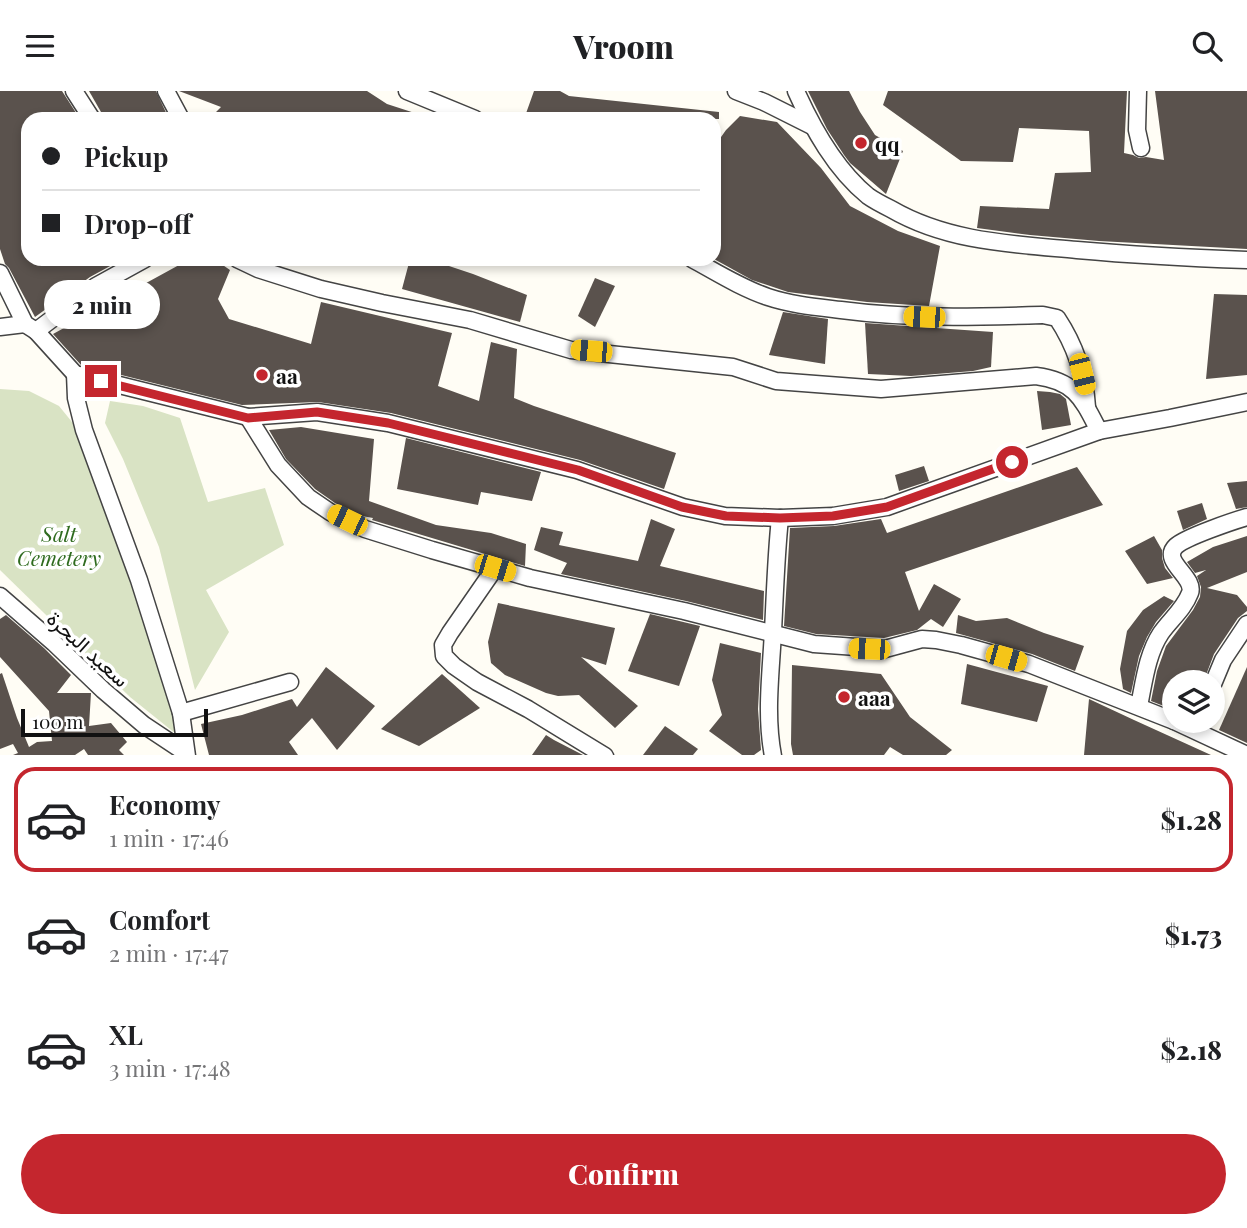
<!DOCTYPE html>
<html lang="en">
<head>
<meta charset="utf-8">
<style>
	body { margin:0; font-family:"Playfair Display",Vazirmatn,serif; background:#f2f2f2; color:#202124; height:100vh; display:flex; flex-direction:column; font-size:26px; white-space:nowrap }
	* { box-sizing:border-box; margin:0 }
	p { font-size:23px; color:#757577 }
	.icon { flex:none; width:38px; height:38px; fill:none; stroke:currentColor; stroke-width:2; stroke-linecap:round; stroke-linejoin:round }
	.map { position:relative; height:664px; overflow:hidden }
	.panel { display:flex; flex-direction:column; background:#fff; flex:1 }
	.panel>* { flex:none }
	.guide { position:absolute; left:21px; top:21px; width:700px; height:154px; border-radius:21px; box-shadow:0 4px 10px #0003; display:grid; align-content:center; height:154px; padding:0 21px; background:#fff }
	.buttons { position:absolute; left:1162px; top:579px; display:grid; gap:14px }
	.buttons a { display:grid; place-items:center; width:63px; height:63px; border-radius:50%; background:#fff; box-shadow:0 4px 10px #0003; font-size:35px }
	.scale { position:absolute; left:21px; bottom:18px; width:187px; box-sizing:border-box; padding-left:7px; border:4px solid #111; border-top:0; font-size:19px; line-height:24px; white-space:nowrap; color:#111; -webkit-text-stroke:5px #fff; paint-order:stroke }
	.end { position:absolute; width:32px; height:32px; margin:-16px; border:9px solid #c4262e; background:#fff; box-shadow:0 0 0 4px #fff }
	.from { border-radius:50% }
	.bubble { position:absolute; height:49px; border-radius:24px; background:#fff; box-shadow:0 4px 10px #0003; font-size:23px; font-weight:800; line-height:49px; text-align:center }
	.car { position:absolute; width:21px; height:42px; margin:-21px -10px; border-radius:9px; box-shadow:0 0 5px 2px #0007; background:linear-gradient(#f5c518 24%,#345 0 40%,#f5c518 0 76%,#345 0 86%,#f5c518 0) }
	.guide b { display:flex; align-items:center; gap:24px; height:66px; font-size:26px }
	.guide b+b { border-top:2px solid #e0e0e0 }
	.guide i { width:18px; height:18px; background:#202124 }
	ul { padding:12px 0 0; list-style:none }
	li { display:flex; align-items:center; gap:21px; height:105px; margin:0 14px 10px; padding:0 7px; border:4px solid transparent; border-radius:21px }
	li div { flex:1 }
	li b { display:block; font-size:26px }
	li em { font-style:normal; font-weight:800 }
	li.current { border-color:#c4262e }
	li>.icon { width:63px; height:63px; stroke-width:1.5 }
	.button { display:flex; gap:14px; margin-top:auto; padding:14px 21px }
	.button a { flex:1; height:80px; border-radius:42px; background:#c4262e; color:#fff; font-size:28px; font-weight:800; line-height:80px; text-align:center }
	header { display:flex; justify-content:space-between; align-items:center; height:91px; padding:0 21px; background:#fff; font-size:32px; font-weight:800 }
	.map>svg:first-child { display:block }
	.cemetery { fill:#d9e3c4 }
	.building { fill:#5a524d }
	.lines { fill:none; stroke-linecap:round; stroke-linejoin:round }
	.minor-casing { stroke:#444; stroke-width:19 }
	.minor { stroke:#fff; stroke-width:16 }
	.route { stroke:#c4262e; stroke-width:9 }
	.poi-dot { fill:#c4262e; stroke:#fff; stroke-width:2.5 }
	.labels { text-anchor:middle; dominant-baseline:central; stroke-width:7; stroke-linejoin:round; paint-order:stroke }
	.poi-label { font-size:21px; font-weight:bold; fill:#111; stroke:#fff; text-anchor:start }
	.park-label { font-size:21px; font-style:italic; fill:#2f6b1f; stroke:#fff }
	.street-label { font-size:21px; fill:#111; stroke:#fff }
</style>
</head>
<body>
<header><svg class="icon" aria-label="menu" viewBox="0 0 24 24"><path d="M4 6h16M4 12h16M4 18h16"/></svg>Vroom<svg class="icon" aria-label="search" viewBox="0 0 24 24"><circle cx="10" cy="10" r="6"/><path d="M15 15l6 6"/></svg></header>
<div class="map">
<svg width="1247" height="665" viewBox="0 0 1247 665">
	<rect width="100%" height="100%" fill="#fffdf5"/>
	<g class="cemetery">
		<path d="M0,298l29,2 30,15 26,32 101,304 -56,-45 -130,-127z"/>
		<path d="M110,310l33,5 37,12 28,84 57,-14 19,57 -78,45 23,42 -34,58 -36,-143 -36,-88 -18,-36z"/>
	</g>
	<g class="building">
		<path d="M0,0h62l18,28h-52v140h95l-33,18 -55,40 -26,-49 -4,-4 -5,-15z"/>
		<path d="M89,0h67l13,28h-64z"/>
		<path d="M179,0h188l20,13 40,13 -1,2h-217l12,-12z"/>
		<path d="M534,0h26l9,5 150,16v7h-195z"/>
		<path d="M808,0h41l11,21 15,23 28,16 -17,43 -36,-31 -6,-8 -17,-26z"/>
		<path d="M888,0h239l-3,62 9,2 6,3 7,-1 18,3 -9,-69h92v158l-148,-8 -69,-6 -53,-7 3,-22 69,3 6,-36 36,-1 -2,-41 -70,-3 -6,34 -52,-1 -78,-56z"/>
		<path d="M740,25l37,6 44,46 29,38 48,25 42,15 -11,60 -62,-4 -79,-10 -36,-12 -38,-21v-112l12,-17z"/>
		<path d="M190,168h24l16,11 -12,29 11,20 82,25 10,-42 131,31 -14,53 41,15 12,-59 26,7 -3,49 20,8 142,47 -12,36 -84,-29 -189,-47 -73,-11 -76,3 -161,-40 -28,-31z"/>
		<path d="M410,168h18l45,15 54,21 -7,27 -118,-33z"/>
		<path d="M595,187l20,8 -20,41 -17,-11z"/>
		<path d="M1214,203l33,1v80l-41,4z"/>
		<path d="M783,221l45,7 -3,45 -56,-9z"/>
		<path d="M865,232l128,9 -2,35 -18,4 -62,5 -43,-2z"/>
		<path d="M1037,300l13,1 10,2 6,5 5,26 -29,5z"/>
		<path d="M301,336l73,12 -5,62 67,24 55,8 35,11 -1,22 -153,-46 1,-2 -11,-2 -27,-13 -20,-14 -29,-30 -17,-29z"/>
		<path d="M406,347l135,34 -9,29 -51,-9 -3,13 -81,-16z"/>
		<path d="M924,375l5,15 -30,10 -4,-16z"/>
		<path d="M1077,376l26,38 -198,67 14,39 15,-27 27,15 -18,28 -12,-8 -14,11 -33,8 -68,-4 -32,-8 6,-98 44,-2 47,-7 6,14z"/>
		<path d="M1247,390v26l-11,2 -9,-26z"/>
		<path d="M1202,412l5,16 -24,11 -6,-19z"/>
		<path d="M651,428l24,10 -15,37 104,25 -1,29 -77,-19 -125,-27 6,-11 -33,-13 7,-23 22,5 -4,13 79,16z"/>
		<path d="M1154,445l8,14v8l3,10 8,10 -26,6 -22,-33z"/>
		<path d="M1247,445v36l-40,16 30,7 10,12v4l-9,7 -24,36 -11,29h-29v27l-23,-9 6,-30 9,-25 27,-36 7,-13 1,-10 -4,-11 9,-6 -11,3 -8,-11 26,-15z"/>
		<path d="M1164,505l10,5 -18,21 -9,15 -8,19 -8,37 -8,-4 -3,-20 7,-38 16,-21z"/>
		<path d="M498,512l117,25 -9,37 -25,-8 57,49 -23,22 -36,-33 -21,1 -12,-3 -41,-18 -14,-12 -3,-21z"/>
		<path d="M650,523l50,12 -21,60 -51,-15z"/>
		<path d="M6,524l38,33 27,27 -14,18h34l-2,33 22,-3 16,19 -8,8 5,5h-36l-4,-6 -9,6h-62l5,-2 -5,-9 -13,5v-75l2,-1 15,45 12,29 8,-5 15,-1 -3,-30 -49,-54v-38z"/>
		<path d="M958,524l18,6 31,-3 37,15 40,13 -9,25 -43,-17 -76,-21z"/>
		<path d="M720,552l41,10 -3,56 3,41 -7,5h-12l-33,-24 13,-16 -10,-35z"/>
		<path d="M967,573l81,22 -11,36 -76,-18z"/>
		<path d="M792,574l89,9 29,43 42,33 -6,5h-43l-13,-8 -6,8h-91l-2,-11z"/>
		<path d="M326,576l49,39 -38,44 -25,-32 -23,24 9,13h-89l-8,-31 41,-9 50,-16 5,8z"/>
		<path d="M1247,576v76l-28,-13z"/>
		<path d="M442,583l38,34 -61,38 -38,-17z"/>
		<path d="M1089,608l45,21 77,35h-127z"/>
		<path d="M665,635l33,23 -5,6h-50z"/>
		<path d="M546,644l8,5 29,15h-51z"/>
	</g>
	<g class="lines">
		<g class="minor-casing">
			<g id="minor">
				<path d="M74,0l18,28"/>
				<path d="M166,0l15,28"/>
				<path d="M407,0l68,28"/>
				<path d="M736,0l28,11 48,24"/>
				<path d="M796,0c17,38 39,78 72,105 7,5 15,9 23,13 57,33 121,35 186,41 56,5 113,8 170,10"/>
				<path d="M1138,0l-1,39 4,18"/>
				<path d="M145,168l-49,27 -60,45 39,43 173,43 69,-5 71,11 189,47 106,37 42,9 55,2 53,-2 54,-9 212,-76 71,-13 77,-16"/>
				<path d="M237,168l21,10 63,20 61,14 88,17 101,30 162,17 43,14 105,8 155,-13c39,5 46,22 63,55"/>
				<path d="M692,168c24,13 49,29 76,38 24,8 48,10 73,13 68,9 134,7 202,5l14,3c18,27 28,57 30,89"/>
				<path d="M0,182l25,51 11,7"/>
				<path d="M0,236l25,-3"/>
				<path d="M75,283l1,24 8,32 55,150 42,133 6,43"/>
				<path d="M248,326l30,48 30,32 22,15 35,17 67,21 98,28 154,33 130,33 71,5 37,-10 14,1 25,5 68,19 145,57"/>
				<path d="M495,477l-45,65 -7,12 1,11 10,10 23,16 51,27 77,47"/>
				<path d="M0,505l54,47 49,47 41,35 42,28"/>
				<path d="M1213,593l10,-24 24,-36"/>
				<path d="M1139,615c5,-24 8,-52 22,-73 9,-13 23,-24 29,-40 6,-16 -30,-32 -14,-47 10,-9 57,-25 71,-29"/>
				<path d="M181,622l109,-31"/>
				<path d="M1174,630l73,34"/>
				<path d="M773,665c-8,-42 -2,-83 0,-125 2,-38 3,-75 7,-113"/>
			</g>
		</g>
		<use href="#minor" class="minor"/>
	</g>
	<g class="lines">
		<path class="route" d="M101,290l147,37 69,-6 71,11 190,47 104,37 44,9 54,2 53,-2 54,-9 125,-45"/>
	</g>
	<g class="poi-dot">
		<circle cx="861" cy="52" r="7"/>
		<circle cx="262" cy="284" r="7"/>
		<circle cx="844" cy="606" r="7"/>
	</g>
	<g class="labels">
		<g class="poi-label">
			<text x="875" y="52">qq</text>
			<text x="276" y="284">aa</text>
			<text x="858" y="606">aaa</text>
		</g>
		<g class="park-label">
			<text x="59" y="442">Salt<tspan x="59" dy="24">Cemetery</tspan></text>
		</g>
		<g class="street-label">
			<text transform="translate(89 557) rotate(42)">سعيد البحرة</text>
		</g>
	</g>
</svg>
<div class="buttons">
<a><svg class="icon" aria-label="layers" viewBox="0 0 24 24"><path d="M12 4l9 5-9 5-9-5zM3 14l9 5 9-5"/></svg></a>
</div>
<div class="scale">100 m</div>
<i class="end from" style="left:1012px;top:371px"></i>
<i class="end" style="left:101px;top:290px"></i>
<div class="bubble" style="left:44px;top:189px;width:116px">2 min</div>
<i class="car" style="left:924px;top:226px;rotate:272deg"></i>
<i class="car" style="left:591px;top:260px;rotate:275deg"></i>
<i class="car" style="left:1082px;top:283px;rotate:166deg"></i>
<i class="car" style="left:347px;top:429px;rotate:296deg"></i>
<i class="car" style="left:495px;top:477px;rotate:107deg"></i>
<i class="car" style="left:869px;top:558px;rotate:272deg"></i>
<i class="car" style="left:1006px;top:567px;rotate:106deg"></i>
<div class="guide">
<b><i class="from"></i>Pickup</b>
<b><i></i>Drop-off</b>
</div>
</div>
<section class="panel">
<ul>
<li class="current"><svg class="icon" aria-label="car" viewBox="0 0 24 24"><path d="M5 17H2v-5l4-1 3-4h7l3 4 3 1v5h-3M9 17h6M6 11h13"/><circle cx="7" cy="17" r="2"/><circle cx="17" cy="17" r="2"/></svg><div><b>Economy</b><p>1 min · 17:46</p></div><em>$1.28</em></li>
<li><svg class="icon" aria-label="car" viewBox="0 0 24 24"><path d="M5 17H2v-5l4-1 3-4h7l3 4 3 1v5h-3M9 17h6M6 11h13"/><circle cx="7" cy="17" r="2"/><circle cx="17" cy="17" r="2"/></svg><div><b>Comfort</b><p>2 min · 17:47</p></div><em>$1.73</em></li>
<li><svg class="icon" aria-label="car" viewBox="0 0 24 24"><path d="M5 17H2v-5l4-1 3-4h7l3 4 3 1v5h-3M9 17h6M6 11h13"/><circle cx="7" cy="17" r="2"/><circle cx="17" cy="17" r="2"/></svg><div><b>XL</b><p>3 min · 17:48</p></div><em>$2.18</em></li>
</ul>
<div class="button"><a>Confirm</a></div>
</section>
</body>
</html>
